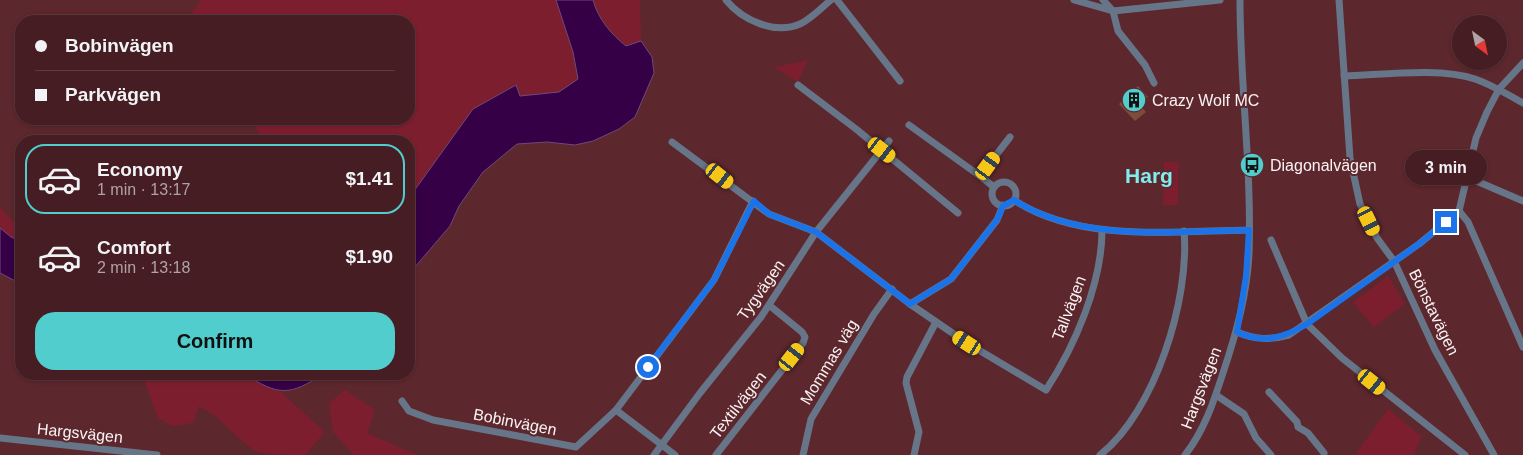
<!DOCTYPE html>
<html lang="en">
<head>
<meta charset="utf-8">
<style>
	body { margin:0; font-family:Arial,sans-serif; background:#4c262a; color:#f1f3f6; height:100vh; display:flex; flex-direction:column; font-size:19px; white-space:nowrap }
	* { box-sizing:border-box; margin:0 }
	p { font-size:16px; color:#b0a2a5 }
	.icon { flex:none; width:28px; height:28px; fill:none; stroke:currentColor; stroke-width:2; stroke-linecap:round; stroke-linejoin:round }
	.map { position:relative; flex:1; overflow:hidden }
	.panel { position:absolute; left:15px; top:135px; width:400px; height:245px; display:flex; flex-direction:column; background:#451d22; border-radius:20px; box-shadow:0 1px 4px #0004,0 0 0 1px #5d3b40 }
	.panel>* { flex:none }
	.guide { position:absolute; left:15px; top:15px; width:400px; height:110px; border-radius:20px; box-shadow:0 1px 4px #0004,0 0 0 1px #5d3b40; display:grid; align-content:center; height:110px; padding:0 20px; background:#451d22 }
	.needle { width:32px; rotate:147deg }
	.buttons { position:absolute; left:1452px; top:15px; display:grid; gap:10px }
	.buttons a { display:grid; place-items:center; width:55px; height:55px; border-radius:50%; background:#451d22; box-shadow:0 1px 4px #0004,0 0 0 1px #5d3b40; font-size:25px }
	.end { position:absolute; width:22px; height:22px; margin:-11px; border:6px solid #1a73e8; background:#fff; box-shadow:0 0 0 2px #fff }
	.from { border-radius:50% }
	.bubble { position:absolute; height:35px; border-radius:18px; background:#451d22; box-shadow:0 1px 4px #0004,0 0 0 1px #5d3b40; font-size:16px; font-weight:700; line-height:35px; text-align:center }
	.car { position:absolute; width:15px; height:30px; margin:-15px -8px; border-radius:6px; box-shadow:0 0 4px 1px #0007; background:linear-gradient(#f5c518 24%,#345 0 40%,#f5c518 0 76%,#345 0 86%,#f5c518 0) }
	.guide b { display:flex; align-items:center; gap:18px; height:48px; font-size:19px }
	.guide b+b { border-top:1px solid #5d3b40 }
	.guide i { width:12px; height:12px; background:#f1f3f6 }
	ul { padding:9px 0 0; list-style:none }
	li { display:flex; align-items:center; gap:15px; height:70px; margin:0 10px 8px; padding:0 10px; border:2px solid transparent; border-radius:20px }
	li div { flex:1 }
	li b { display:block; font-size:19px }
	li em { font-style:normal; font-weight:700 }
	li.on { border-color:#52cdcd }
	li>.icon { width:45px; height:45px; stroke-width:1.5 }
	.button { display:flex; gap:10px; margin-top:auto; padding:10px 20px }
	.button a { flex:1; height:58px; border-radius:20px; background:#52cdcd; color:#111; font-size:20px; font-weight:700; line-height:58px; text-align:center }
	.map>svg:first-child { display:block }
	.green { fill:#7d1e2f }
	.water { fill:#350046; stroke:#70497a }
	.building { fill:#804a3c }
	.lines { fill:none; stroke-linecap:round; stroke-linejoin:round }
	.minor { stroke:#677589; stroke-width:7 }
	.route { stroke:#1a73e8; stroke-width:6 }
	.labels { text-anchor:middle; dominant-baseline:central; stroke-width:4; stroke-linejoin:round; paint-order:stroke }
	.poi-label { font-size:16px; fill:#faf3f3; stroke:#5c272d; text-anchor:start }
	.street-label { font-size:16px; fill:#faf3f3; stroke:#5c272d }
	.district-label { font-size:21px; font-weight:bold; fill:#81ecec; stroke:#5c272d }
</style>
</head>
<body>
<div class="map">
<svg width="1523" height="455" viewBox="0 0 1523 455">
	<rect width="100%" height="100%" fill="#5c272d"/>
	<g class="green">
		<path d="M201,0h355l17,52 5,27 -19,13 -39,4 -5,-11 -42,24 -64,89v-57h-145l-14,-22h159v-98h-217l-3,-5z"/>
		<path d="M593,0h47l1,41 -15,5c-15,-12 -28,-27 -33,-46z"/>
		<path d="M808,60l-10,22 -24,-15z"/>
		<path d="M1164,162h14v43h-15z"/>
		<path d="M0,207l15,16 6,2v16l-10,-4 -11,-9z"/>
		<path d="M1388,276l17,28 -31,23 -21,-25z"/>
		<path d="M142,374h103l14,9 22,9 44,40 -20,23c-11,0 -43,0 -51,-5 -20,-13 -32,-32 -55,-44l-6,17 -21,3 -14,-8z"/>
		<path d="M345,390l30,20 -8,23 50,22h-63l-21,-23 -4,-29z"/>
		<path d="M1388,409l33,27 -7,19h-59z"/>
	</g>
	<g class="water">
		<path d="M556,0h37c5,19 18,34 33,46l15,-5 11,16 2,16 -19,44 -16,12 -26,12 -18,4 -28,-3 -30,2 -34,28 -24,34 -9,20 -41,48v-76l64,-89 43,-24 4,11 39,-4 19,-13 -5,-27z"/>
		<path d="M0,228l11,9 10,4v43l-21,-11z"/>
		<path d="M245,374h78c-33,22 -45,22 -78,0z"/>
	</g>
	<path class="building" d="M1138,86l10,11 -9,7 7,8 -11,9 -16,-17z"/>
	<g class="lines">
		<g class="minor">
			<path d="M726,0c16,20 49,35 74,24 11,-5 21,-16 31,-24"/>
			<path d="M837,0l63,81"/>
			<path d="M1074,0l39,11 107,-11"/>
			<path d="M1103,0l10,11 5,20 27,34 9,18"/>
			<path d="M1339,0l11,158 10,46 17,34 17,23 41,89 59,105"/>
			<path d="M1344,76c37,-1 96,-9 131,3 17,6 32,15 48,24"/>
			<path d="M798,85l58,44 102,84"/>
			<path d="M909,125l71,51 30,-39"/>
			<path d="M672,142l97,72 47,18 94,72 57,39 79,47c29,-44 56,-107 56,-160"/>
			<path d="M980,176l14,11"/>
			<path d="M1467,177l56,24"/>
			<circle cx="1004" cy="194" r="12"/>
			<path d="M1014,200c66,43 159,31 235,30"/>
			<path d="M1459,211l9,11 55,125"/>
			<path d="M1271,240l36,84 35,34 123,97"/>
			<path d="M910,304l41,-25 46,-59 6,-15"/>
			<path d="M1237,332c18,8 33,8 52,3l130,-91 40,-33 17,-73 11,-26 12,-23 24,-26"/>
			<path d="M1269,392l28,30 1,5 10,6 16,20"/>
			<path d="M1216,395l28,19 12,24 15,17"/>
			<path d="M402,401l7,10 24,9 143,27 40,-37 98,-130 39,-79"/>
			<path d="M616,410l59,45"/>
			<path d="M0,438l157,17"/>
			<path d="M654,455l46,-62 61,-76 55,-85 73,-91"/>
			<path d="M716,455l87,-112 2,-6 -3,-5 -33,-27"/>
			<path d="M803,455l8,-36 63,-105 18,-25"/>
			<path d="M914,455l5,-23 -13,-49 1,-6 29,-55"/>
			<path d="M1100,455c55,-43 90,-156 84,-224"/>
			<path d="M1185,455c19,-24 29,-54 38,-82 13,-39 24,-78 26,-119 3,-84 -9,-169 -9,-254"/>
		</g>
	</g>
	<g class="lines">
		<path class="route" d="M648,367l66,-87 40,-79 15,13 47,18 94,72 41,-25 46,-59 6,-14 11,-6c66,43 160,31 235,30l-3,46 -9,56c26,12 46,6 70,-8l112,-80 27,-22"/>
	</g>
	<defs>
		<g id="building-disc" transform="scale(1.25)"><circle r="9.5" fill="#52cdcd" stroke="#5c272d"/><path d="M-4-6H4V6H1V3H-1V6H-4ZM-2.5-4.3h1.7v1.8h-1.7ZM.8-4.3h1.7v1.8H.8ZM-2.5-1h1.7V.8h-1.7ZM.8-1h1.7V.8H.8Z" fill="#111"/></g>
		<g id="bus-disc" transform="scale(1.25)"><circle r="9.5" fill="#52cdcd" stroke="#5c272d"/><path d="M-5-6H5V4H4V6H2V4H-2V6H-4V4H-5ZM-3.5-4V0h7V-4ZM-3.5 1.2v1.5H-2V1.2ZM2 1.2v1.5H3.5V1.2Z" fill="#111"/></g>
	</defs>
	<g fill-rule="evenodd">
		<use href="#building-disc" x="1134" y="100"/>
		<use href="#bus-disc" x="1252" y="165"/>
	</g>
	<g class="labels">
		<g class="poi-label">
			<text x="1152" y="100">Crazy Wolf MC</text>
			<text x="1270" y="165">Diagonalvägen</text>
		</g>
		<g class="street-label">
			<text transform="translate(761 290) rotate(-55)">Tygvägen</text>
			<text transform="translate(1069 308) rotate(-69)">Tallvägen</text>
			<text transform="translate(1434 312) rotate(64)">Bönstavägen</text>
			<text transform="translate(829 362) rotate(-59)">Mommas väg</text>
			<text transform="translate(1201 388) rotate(-69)">Hargsvägen</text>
			<text transform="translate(738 405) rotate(-52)">Textilvägen</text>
			<text transform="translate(515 422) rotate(11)">Bobinvägen</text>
			<text transform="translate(80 433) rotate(6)">Hargsvägen</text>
		</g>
		<g class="district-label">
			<text x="1149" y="175">Harg</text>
		</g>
	</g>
</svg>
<div class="buttons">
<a><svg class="needle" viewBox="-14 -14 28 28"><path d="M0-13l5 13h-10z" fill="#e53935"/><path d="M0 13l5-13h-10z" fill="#b0a2a5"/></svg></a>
</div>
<i class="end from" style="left:648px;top:367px"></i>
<i class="end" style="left:1446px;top:222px"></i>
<div class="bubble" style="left:1405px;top:150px;width:82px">3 min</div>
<i class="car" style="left:882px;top:150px;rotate:128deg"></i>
<i class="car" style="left:988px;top:166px;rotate:36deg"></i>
<i class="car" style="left:720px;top:176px;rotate:128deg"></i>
<i class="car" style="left:1369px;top:221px;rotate:154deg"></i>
<i class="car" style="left:967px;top:343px;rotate:303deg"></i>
<i class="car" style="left:792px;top:357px;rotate:38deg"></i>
<i class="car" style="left:1372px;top:382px;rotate:129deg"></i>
<div class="guide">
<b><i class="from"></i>Bobinvägen</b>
<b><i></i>Parkvägen</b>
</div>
<section class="panel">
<ul>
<li class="on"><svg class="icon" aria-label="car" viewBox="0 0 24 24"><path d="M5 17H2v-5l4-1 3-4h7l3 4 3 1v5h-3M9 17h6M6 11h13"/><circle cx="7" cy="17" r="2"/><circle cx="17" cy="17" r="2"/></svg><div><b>Economy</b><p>1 min · 13:17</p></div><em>$1.41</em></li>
<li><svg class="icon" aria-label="car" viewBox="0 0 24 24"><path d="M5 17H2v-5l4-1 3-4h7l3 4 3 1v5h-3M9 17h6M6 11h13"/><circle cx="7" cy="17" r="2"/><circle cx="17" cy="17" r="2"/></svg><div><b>Comfort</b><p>2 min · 13:18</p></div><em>$1.90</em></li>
</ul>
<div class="button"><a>Confirm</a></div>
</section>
</div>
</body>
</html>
